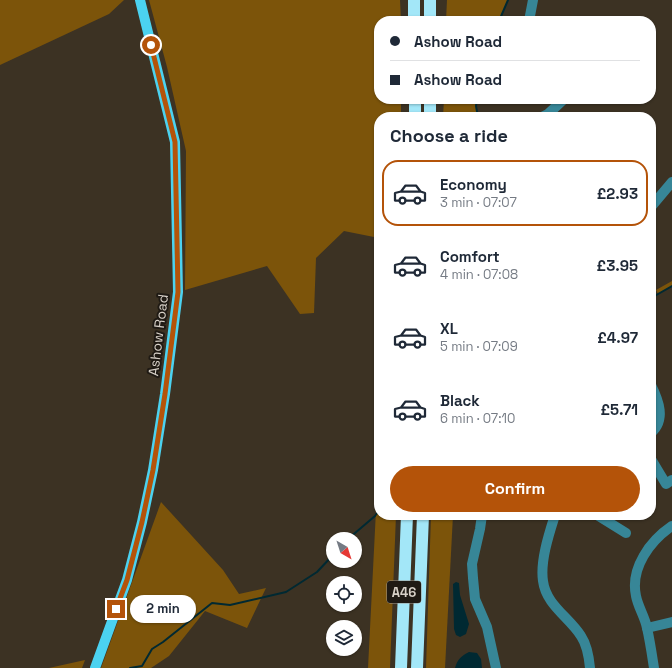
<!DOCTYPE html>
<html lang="en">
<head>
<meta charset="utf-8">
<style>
	body { margin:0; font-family:"Space Grotesk",sans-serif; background:#f2f2f3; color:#1f2937; height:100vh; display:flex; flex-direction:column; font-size:15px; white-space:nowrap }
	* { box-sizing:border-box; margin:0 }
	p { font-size:13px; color:#747a83 }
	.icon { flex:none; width:22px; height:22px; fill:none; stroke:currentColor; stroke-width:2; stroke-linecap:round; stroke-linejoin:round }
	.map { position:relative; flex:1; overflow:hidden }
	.drawer { position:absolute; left:374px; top:112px; width:282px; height:408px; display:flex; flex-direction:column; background:#fff; border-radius:16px; box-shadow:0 1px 3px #0004 }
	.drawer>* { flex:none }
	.top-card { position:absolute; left:374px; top:16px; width:282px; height:88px; border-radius:16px; box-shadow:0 1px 3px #0004; display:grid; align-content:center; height:88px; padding:0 16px; background:#fff }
	.needle { width:26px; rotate:141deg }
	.buttons { position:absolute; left:326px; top:532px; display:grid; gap:8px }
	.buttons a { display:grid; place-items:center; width:36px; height:36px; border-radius:50%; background:#fff; box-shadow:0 1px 3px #0004; font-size:20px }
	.end { position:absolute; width:18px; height:18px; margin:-9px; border:5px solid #b45309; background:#fff; box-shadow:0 0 0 2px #fff }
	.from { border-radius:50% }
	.bubble { position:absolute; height:28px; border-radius:14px; background:#fff; box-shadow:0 1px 3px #0004; font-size:13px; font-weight:700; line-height:28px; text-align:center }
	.top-card b { display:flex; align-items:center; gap:14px; height:38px; font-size:15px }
	.top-card b+b { border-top:1px solid #e0e1e3 }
	.top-card i { width:10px; height:10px; background:#1f2937 }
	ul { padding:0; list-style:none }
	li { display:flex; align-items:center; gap:12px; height:66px; margin:0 8px 6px; padding:0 8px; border:2px solid transparent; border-radius:16px }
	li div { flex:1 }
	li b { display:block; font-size:15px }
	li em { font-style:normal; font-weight:700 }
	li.on { border-color:#b45309 }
	li>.icon { width:36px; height:36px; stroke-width:1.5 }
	h2 { padding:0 16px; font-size:18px; line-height:48px }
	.button { display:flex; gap:8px; margin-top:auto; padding:8px 16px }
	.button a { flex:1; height:46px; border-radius:24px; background:#b45309; color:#fff; font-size:16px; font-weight:700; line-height:46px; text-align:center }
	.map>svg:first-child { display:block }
	.green { fill:#7c540a }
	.water { fill:#002932 }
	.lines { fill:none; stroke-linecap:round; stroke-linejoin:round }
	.stream { stroke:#002932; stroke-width:2 }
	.minor { stroke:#378697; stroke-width:10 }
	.major { stroke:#4bd2f0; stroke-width:10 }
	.highway { stroke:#a3e7f8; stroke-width:12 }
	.route { stroke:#b45309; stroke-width:5 }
	.labels { text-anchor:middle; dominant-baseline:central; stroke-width:4; stroke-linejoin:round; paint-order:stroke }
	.shield { fill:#1f1a14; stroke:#a09991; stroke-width:1 }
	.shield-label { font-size:13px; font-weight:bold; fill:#d7d0c7 }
	.street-label { font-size:14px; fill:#d7d0c7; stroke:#1f1a14 }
</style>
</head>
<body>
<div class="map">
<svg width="672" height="668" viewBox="0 0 672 668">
	<rect width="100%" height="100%" fill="#3c3223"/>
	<g class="green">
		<path d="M0,0h124l-15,14 -109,51z"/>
		<path d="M149,0h251l1,21h-22v78h22v18h-22v121l-35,-7 -28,27 -2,55 -14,1 -33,-48 -82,24 1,-139 -19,-84z"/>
		<path d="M447,0h61l-9,21h-53z"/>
		<path d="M444,99h33l-1,7 2,11h-35z"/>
		<path d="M651,281l5,9 16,-9v5l-14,8 -2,-4 -5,3z"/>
		<path d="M379,451v64h17l-6,153h-22z"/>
		<path d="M161,502l62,68 16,24 27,-6 -19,40 -42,-17 -36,45 -18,12h-50z"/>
		<path d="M431,515h22l-8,153h-19z"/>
		<path d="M85,660l-3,8h-33z"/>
	</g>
	<g class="water">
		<path d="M456,582l3,1 1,12 9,29 -3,10 -6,3 -4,-2 -2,-6 -1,-45z"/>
		<path d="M469,652l8,1 4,6 1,9h-27c2,-8 6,-12 14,-16z"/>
	</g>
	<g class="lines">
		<g class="stream">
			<path d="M499,21l9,-21"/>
			<path d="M477,99l-1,7 2,11"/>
			<path d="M651,298l21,-12"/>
			<path d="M348,539l27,-23 4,-6"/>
			<path d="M130,668l12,-2 10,-17 11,-7 49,-39 18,2 56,-13 31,-20 16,-17"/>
		</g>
		<g class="minor">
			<path d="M529,21l4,-21"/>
			<path d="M542,117l6,-3 16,-15"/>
			<path d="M651,207l21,-25"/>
			<path d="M651,385c8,16 15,35 0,48"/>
			<path d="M651,459l15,25 6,-4"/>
			<path d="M482,515l-2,14 -8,35 1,14 2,21 12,28 9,41"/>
			<path d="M555,515c-6,19 -15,46 -12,66 3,24 26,36 38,55 6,9 8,21 9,32"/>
			<path d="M597,515l29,18"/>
			<path d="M647,628l25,-6"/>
			<path d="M654,668c-2,-13 -4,-27 -7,-40 -2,-11 -9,-21 -11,-32 -6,-28 14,-55 36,-70"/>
		</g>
		<path class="major" d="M95,668l32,-88 15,-58 11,-52 12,-76 13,-102 -3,-150 -35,-142"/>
		<g class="highway">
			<path d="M414,0v21"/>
			<path d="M430,0v21"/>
			<path d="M415,99v18"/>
			<path d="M430,99v18"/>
			<path d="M401,668l6,-153"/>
			<path d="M417,668l6,-153"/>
		</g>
	</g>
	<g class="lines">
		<path class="route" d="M116,609l11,-29 15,-58 11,-52 12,-76 13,-102 -3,-150 -24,-97"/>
	</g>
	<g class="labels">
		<rect class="shield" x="387" y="581" width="34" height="22" rx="3"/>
		<g class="shield-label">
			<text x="404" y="592">A46</text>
		</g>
		<g class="street-label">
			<text transform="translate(158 335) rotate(-83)">Ashow Road</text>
		</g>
	</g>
</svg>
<div class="buttons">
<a><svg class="needle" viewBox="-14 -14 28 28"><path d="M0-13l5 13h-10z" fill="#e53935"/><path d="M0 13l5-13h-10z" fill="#747a83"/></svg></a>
<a><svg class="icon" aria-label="locate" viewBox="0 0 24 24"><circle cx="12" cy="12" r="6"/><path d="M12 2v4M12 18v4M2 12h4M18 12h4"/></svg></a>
<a><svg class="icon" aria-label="layers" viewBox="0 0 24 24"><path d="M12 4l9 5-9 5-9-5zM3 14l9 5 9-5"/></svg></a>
</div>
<i class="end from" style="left:151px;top:45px"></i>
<i class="end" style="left:116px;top:609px"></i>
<div class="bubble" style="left:130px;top:595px;width:66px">2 min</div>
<div class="top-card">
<b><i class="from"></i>Ashow Road</b>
<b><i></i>Ashow Road</b>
</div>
<section class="drawer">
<h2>Choose a ride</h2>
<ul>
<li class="on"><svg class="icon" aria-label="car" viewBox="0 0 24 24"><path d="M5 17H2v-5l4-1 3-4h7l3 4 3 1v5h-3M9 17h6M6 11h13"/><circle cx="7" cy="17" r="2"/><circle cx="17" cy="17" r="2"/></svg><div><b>Economy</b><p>3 min · 07:07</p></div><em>£2.93</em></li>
<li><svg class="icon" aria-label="car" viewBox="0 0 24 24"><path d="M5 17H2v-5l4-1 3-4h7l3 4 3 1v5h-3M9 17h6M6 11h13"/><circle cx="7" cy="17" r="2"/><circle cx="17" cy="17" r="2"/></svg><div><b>Comfort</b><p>4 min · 07:08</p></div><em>£3.95</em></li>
<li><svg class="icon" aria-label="car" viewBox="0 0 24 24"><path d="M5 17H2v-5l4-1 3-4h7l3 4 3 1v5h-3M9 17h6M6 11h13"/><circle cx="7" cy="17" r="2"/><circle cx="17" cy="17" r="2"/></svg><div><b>XL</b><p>5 min · 07:09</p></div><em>£4.97</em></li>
<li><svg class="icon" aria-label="car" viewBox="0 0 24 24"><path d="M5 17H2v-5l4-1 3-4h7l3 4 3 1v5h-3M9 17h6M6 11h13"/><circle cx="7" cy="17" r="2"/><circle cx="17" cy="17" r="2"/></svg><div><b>Black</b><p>6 min · 07:10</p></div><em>£5.71</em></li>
</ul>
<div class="button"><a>Confirm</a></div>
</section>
</div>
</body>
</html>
